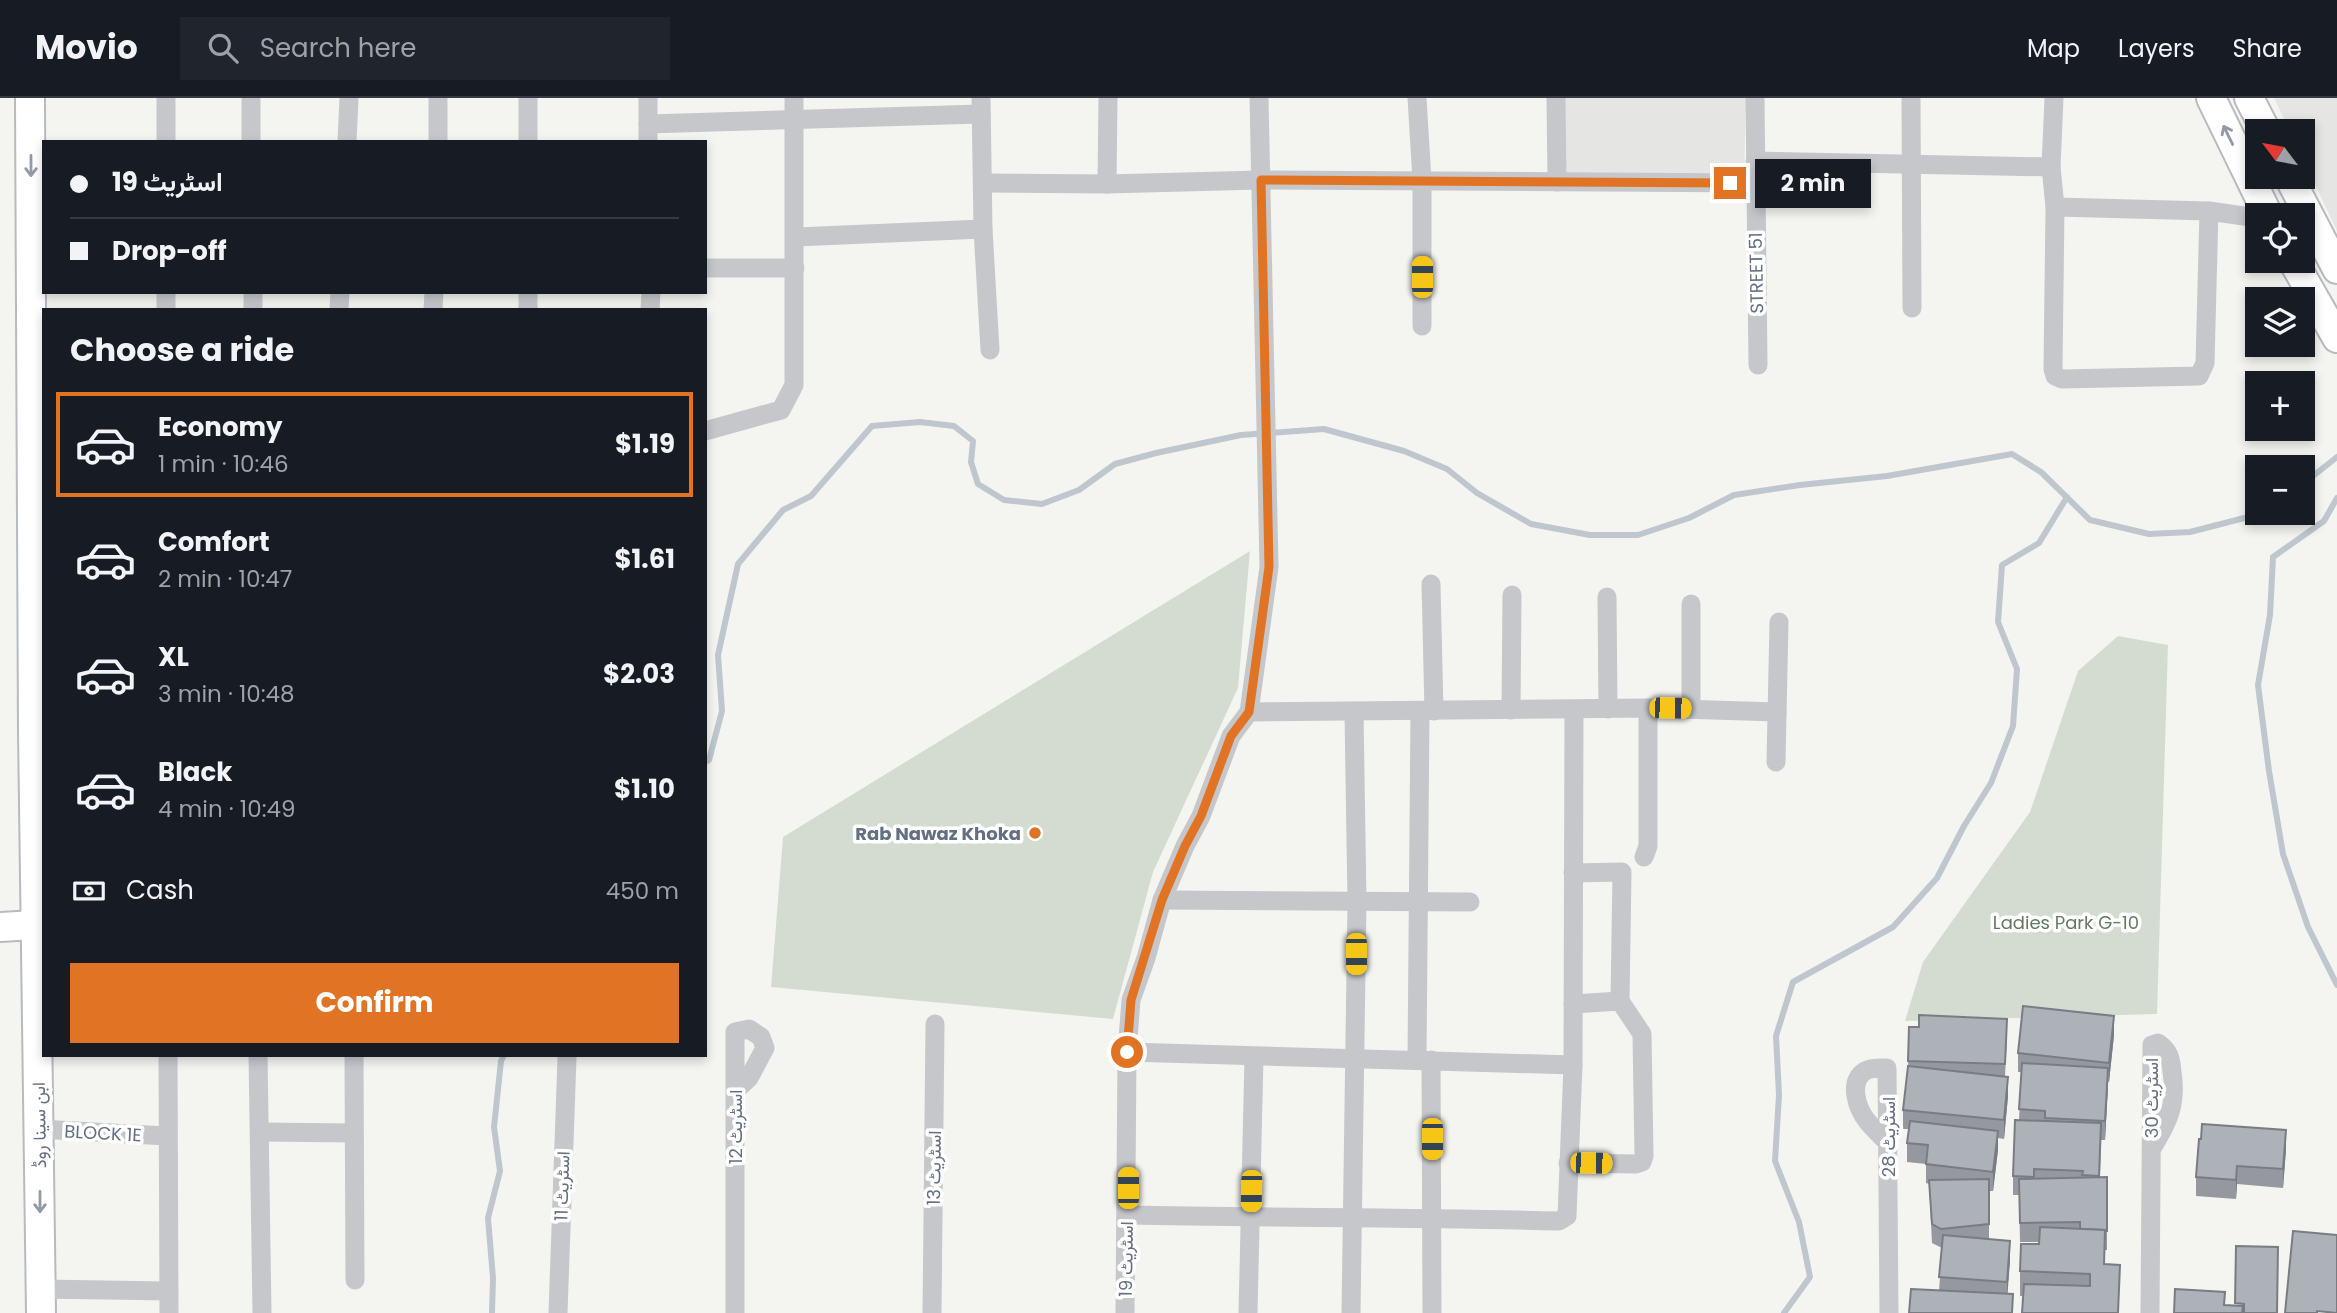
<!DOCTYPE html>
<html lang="en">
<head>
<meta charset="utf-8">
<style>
	body { margin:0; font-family:Poppins,Vazirmatn,sans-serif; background:#20242c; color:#f1f3f6; height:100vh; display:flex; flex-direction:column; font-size:26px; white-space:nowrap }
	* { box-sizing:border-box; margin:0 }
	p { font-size:23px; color:#9ea1a6 }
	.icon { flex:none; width:38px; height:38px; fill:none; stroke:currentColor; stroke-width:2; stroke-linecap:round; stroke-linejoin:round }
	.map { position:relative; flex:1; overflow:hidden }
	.details { position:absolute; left:42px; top:210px; width:665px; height:749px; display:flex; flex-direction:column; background:#171b24; border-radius:0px; box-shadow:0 4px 10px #0003 }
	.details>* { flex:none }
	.guide { position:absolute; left:42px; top:42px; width:665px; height:154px; border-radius:0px; box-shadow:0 4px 10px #0003; display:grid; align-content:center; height:154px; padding:0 28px; background:#171b24 }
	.needle { width:46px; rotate:302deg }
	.tools { position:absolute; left:2245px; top:21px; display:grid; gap:14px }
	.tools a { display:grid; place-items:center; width:70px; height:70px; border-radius:0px; background:#171b24; box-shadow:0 4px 10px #0003; font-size:35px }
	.end { position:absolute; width:32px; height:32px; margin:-16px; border:9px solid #e17424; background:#fff; box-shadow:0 0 0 4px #fff }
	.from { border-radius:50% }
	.bubble { position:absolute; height:49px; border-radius:0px; background:#171b24; box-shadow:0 4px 10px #0003; font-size:23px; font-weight:700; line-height:49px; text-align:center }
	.car { position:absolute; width:21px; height:42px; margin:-21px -10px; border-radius:9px; box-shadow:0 0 5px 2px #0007; background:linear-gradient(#f5c518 24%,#345 0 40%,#f5c518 0 76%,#345 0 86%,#f5c518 0) }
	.guide b { display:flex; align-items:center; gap:24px; height:66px; font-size:26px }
	.guide b+b { border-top:2px solid #363941 }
	.guide i { width:18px; height:18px; background:#f1f3f6 }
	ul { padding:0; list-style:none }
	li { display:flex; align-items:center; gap:21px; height:105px; margin:0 14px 10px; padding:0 14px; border:4px solid transparent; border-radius:0px }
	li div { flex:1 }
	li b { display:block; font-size:26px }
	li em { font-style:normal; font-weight:700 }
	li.active { border-color:#e17424 }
	li>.icon { width:63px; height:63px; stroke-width:1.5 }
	h2 { padding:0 28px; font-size:32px; line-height:84px }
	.pay { display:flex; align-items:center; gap:18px; height:77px; padding:0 28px; font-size:26px }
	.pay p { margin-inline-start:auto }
	.cta { display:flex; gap:14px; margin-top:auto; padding:14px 28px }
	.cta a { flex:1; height:80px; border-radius:0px; background:#e17424; color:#fff; font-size:28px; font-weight:700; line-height:80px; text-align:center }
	header { display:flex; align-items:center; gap:42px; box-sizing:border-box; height:98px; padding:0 35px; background:#171b24; border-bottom:2px solid #363941 }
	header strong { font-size:33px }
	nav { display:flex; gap:38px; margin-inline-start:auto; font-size:24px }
	.search { width:490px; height:63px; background:#20242c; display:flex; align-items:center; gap:18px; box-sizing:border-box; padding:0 24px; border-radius:0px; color:#9ea1a6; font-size:26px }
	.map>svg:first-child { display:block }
	.built { fill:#e5e5e4 }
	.green { fill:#d4dcd2 }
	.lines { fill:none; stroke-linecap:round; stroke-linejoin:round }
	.stream { stroke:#bfc6cd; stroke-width:6 }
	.secondary-casing { stroke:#b7babf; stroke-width:32 }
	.minor { stroke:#c5c7cb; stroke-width:19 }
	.secondary { stroke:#fff; stroke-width:28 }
	.wall { fill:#95999f }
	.shaded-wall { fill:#797d82 }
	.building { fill:#adb2b9; stroke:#797d82; stroke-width:2 }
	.oneway { stroke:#929aa8 }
	.route { stroke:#e17424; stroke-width:9 }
	.poi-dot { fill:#e17424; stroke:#fff; stroke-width:2.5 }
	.labels { text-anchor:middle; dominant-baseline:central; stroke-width:7; stroke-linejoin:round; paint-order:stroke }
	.street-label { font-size:18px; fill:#646f82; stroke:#fff }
	.poi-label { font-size:18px; font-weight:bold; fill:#646f82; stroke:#fff; text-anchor:end }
	.park-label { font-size:18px; fill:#637963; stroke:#fff }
</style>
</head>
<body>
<header>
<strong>Movio</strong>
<div class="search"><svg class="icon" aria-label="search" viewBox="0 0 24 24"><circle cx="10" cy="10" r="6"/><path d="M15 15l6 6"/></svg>Search here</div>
<nav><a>Map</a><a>Layers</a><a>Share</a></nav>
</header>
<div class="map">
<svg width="2337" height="1215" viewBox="0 0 2337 1215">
	<rect width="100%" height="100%" fill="#f4f5f1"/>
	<g class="built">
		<path d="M1565,0h181l-2,79 -178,-1z"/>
		<path d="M2274,0h63v133l-34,-72v-28h-13z"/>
	</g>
	<g class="green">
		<path d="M1250,453l-12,137 -85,184 -40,147 -342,-32 12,-150z"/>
		<path d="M2118,538l50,9 -11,369 -252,7 18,-59 107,-150 48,-141z"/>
	</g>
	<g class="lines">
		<g class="stream">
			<path d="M2303,386l34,-27"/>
			<path d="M2337,400l-13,23 -51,36 -3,58 -12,70 11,86 14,83 25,73 29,58"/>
			<path d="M705,664l4,-2 13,-49 -4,-56 20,-91 45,-54 28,-14 61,-70 48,-4 34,4 19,15 -2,21 7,22 26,16 38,4 37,-14 36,-26 41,-11 85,-18 83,-6 80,22 43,18 30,24 54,31 59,11h48l51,-17 45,-23 66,-10 87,-9 125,-22 29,18 49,48 59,14 41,-2 62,-16 6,-4"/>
			<path d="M492,1215l1,-35 -5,-60 12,-47 -6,-44 7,-66 3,-6"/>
			<path d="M1784,1215l26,-36 -11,-55 -24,-61 4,-66 -3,-59 17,-54 100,-55 44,-49 27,-52 27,-43 22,-57 4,-57 -19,-47 4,-57 37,-22 28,-46"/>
		</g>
		<g class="secondary-casing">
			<g id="secondary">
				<path d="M30,0l3,633 8,582"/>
				<path d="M2211,0l57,117"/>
				<path d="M2249,0l17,33"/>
				<path d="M2289,79l48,92"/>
				<path d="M2293,163l44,77"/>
				<path d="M0,829l35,-2"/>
			</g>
		</g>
		<g class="minor">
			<path d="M166,0v44"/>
			<path d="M648,0v44"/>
			<path d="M981,0l2,131 7,121"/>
			<path d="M1417,0l5,82v146"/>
			<path d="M1556,0l1,84"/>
			<path d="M1755,0l3,267"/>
			<path d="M1911,0l1,210"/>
			<path d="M2054,0l-3,69 4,40 -2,162 2,7 7,3 137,-3 6,-13 4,-152"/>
			<path d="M648,26l333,-10"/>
			<path d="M251,44v-44"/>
			<path d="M347,44l2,-44"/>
			<path d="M438,44v-44"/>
			<path d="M528,44v-44"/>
			<path d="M1755,63l296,6"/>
			<path d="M983,85l124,1 153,-4 495,3"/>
			<path d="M1107,86l1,-86"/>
			<path d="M2055,109l154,4 49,7"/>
			<path d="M796,139l187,-8"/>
			<path d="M705,170h90"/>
			<path d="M166,194v18"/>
			<path d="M253,194v18"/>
			<path d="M339,212l1,-18"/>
			<path d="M433,212l1,-18"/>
			<path d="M528,212v-18"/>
			<path d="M650,212l1,-18"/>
			<path d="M705,333l76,-21 13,-25v-287"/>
			<path d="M1431,486l3,127"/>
			<path d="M1607,499l1,112"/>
			<path d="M1691,611v-105"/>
			<path d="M1511,612l1,-115"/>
			<path d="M1249,614l399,-4 129,4"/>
			<path d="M1776,664l3,-140"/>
			<path d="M1644,759l4,-11v-138"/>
			<path d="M1162,802l308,2"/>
			<path d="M1573,906l47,-3"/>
			<path d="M1127,954l446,13"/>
			<path d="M168,957l1,258"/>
			<path d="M258,957l4,258"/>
			<path d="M354,957l1,225"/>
			<path d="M1417,962l3,-349"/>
			<path d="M1431,962l1,253"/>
			<path d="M39,1031l128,7"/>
			<path d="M260,1034l93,1"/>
			<path d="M1887,1044c-7,-7 -14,-14 -20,-21 -10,-13 -19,-39 -2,-50 7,-4 15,-3 22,-3l2,245"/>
			<path d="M1568,1065l68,1 6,-2 2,-6 -2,-122 -22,-33 2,-129 -49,1"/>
			<path d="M1128,1117c144,3 287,2 431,6l8,-5 6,-151 1,-355"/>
			<path d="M40,1191l129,2"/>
			<path d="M558,1215l9,-255"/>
			<path d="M735,1215v-281l14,-3 12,8 4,11 -16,30 -13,12"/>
			<path d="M932,1215l3,-289"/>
			<path d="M1125,1215l2,-261 4,-52 15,-42 16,-58 23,-54 16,-30 30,-80 18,-24 20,-145 -10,-469"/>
			<path d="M1248,1215l6,-256"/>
			<path d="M1351,1215l6,-411 -3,-190"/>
			<path d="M2150,1215l2,-268 6,-2c11,7 13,16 14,29 5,33 -4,51 -21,78"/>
		</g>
		<use href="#secondary" class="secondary"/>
	</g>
	<g class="wall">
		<path d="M1909,929l98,11 -2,38 3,20 -4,43 -6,-1v12l-5,41h-4v48l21,21 -3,34 6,19 -74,-22 3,-43 -10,-5 -3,-59 -3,-1v-19l-19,-2v-19l2,-14h-6v-19l5,-41z"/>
		<path d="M2114,937l-5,47h-1l-3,58h-4l-1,37h7v73h-2v14l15,26 -100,6v-25l19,-27v-2h-19l-1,-47h-6v-19l6,-56 2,-48h-3v-19z"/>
		<path d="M2286,1051l-3,39 -46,-4 -1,15 -40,-3v-19z"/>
	</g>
	<g class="shaded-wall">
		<path d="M2114,918v19l-5,47v-19z"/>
		<path d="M2108,970v19l-3,53v-19z"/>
		<path d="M2008,979v19l-4,43v-19z"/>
		<path d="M2286,1032v19l-3,39v-19z"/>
		<path d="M1998,1033v19l-5,41v-19z"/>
		<path d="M2237,1068v18l-1,15v-19z"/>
		<path d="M2010,1143v19l-3,41v-19z"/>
	</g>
	<g class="building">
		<path d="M2023,908l91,10 -5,47 -91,-10z"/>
		<path d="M1919,917l88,4 -2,45 -97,-3 1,-34h10z"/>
		<path d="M2022,965l86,5 -3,53 -60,-3v-7l-26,-2z"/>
		<path d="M1908,968l100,11 -4,43 -101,-10z"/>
		<path d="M2015,1022l86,3 -2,53 -17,-1 1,-4 -49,-2v8l-21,-1z"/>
		<path d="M1910,1023l88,10 -5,41 -67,-8 2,-19 -21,-2z"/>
		<path d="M2202,1026l84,6 -3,39 -46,-3 -1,14 -40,-3 3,-38h2z"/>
		<path d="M2107,1079v54h-2v-1l-25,-1v-7l-60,1 -1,-44z"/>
		<path d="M1989,1081v45l-48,5 -9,-5 -3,-44z"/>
		<path d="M2040,1129l65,3 -1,34 16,1 -2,48h-96l2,-29 66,2v-12l-70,-3 1,-27h18z"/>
		<path d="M2293,1133l44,4v78l-20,-2v2h-32z"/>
		<path d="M1943,1137l67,6 -3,41 -68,-5z"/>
		<path d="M2236,1148l42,1 -1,66h-33v-9l-9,-1z"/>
		<path d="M1911,1191l102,5 -1,19h-103z"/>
		<path d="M2175,1191l50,3 -1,13 19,1 -1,7h-68z"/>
	</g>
	<defs><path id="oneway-shaft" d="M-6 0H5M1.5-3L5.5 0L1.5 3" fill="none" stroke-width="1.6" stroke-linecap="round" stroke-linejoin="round" transform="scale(1.75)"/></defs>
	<g class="oneway">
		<use href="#oneway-shaft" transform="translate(2228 37) rotate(-116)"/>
		<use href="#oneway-shaft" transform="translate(31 68) rotate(90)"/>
		<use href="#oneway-shaft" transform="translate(40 1104) rotate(90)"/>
	</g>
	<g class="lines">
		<path class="route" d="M1127,954l4,-52 31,-100 23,-54 16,-30 30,-80 18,-24 20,-145 -8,-387 469,3"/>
	</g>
	<circle class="poi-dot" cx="1035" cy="735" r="7"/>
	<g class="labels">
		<g class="street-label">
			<text transform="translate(1756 175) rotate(-91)">STREET 51</text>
			<text transform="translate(2151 1000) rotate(-90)">اسٹریٹ 30</text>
			<text transform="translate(39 1027) rotate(-91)">ابن سینا روڈ</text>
			<text transform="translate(735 1029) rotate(-90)">اسٹریٹ 12</text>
			<text transform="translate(103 1035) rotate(3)">BLOCK 1E</text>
			<text transform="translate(1888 1039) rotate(-90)">اسٹریٹ 28</text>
			<text transform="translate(934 1070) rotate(-89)">اسٹریٹ 13</text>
			<text transform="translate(562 1088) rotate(-88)">اسٹریٹ 11</text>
			<text transform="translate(1126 1161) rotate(-89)">اسٹریٹ 19</text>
		</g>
		<g class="poi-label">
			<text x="1021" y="735">Rab Nawaz Khoka</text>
		</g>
		<g class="park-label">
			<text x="2066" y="824">Ladies Park G-10</text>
		</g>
	</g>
</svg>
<div class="tools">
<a><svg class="needle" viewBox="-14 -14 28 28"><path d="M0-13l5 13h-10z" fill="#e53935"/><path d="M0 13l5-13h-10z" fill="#9ea1a6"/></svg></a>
<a><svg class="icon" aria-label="locate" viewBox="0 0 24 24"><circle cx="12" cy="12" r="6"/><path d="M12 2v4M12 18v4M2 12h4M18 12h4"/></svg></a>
<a><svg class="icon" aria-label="layers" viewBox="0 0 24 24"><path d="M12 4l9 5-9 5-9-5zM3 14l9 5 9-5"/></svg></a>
<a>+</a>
<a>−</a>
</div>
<i class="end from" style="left:1127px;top:954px"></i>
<i class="end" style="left:1730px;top:85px"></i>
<div class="bubble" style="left:1755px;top:61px;width:116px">2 min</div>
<i class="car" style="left:1422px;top:179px;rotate:0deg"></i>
<i class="car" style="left:1670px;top:610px;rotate:91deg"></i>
<i class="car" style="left:1356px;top:856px;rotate:180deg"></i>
<i class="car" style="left:1432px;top:1041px;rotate:180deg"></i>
<i class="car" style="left:1591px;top:1065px;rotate:91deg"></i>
<i class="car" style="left:1128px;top:1090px;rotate:0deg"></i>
<i class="car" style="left:1251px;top:1093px;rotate:181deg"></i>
<div class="guide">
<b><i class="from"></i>اسٹریٹ 19</b>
<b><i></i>Drop-off</b>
</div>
<section class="details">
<h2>Choose a ride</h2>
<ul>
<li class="active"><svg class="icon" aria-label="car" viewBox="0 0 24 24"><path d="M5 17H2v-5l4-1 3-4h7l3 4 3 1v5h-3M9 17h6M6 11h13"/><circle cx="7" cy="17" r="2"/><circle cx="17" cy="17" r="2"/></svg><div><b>Economy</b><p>1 min · 10:46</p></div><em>$1.19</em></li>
<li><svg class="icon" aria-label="car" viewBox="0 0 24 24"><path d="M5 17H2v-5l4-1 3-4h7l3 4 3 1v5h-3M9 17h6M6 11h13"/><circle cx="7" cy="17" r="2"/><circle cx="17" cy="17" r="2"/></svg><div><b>Comfort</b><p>2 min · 10:47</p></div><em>$1.61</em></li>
<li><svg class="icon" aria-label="car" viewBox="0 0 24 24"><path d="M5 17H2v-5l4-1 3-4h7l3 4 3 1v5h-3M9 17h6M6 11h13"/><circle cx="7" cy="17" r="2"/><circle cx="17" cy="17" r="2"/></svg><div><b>XL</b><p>3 min · 10:48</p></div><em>$2.03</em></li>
<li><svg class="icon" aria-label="car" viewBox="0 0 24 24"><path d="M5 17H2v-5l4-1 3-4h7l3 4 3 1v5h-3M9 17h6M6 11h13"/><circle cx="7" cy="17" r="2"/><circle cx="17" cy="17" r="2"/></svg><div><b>Black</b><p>4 min · 10:49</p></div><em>$1.10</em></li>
</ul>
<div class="pay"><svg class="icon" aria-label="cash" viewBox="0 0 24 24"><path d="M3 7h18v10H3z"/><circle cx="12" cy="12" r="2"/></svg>Cash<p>450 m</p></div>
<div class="cta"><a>Confirm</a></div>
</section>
</div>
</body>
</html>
